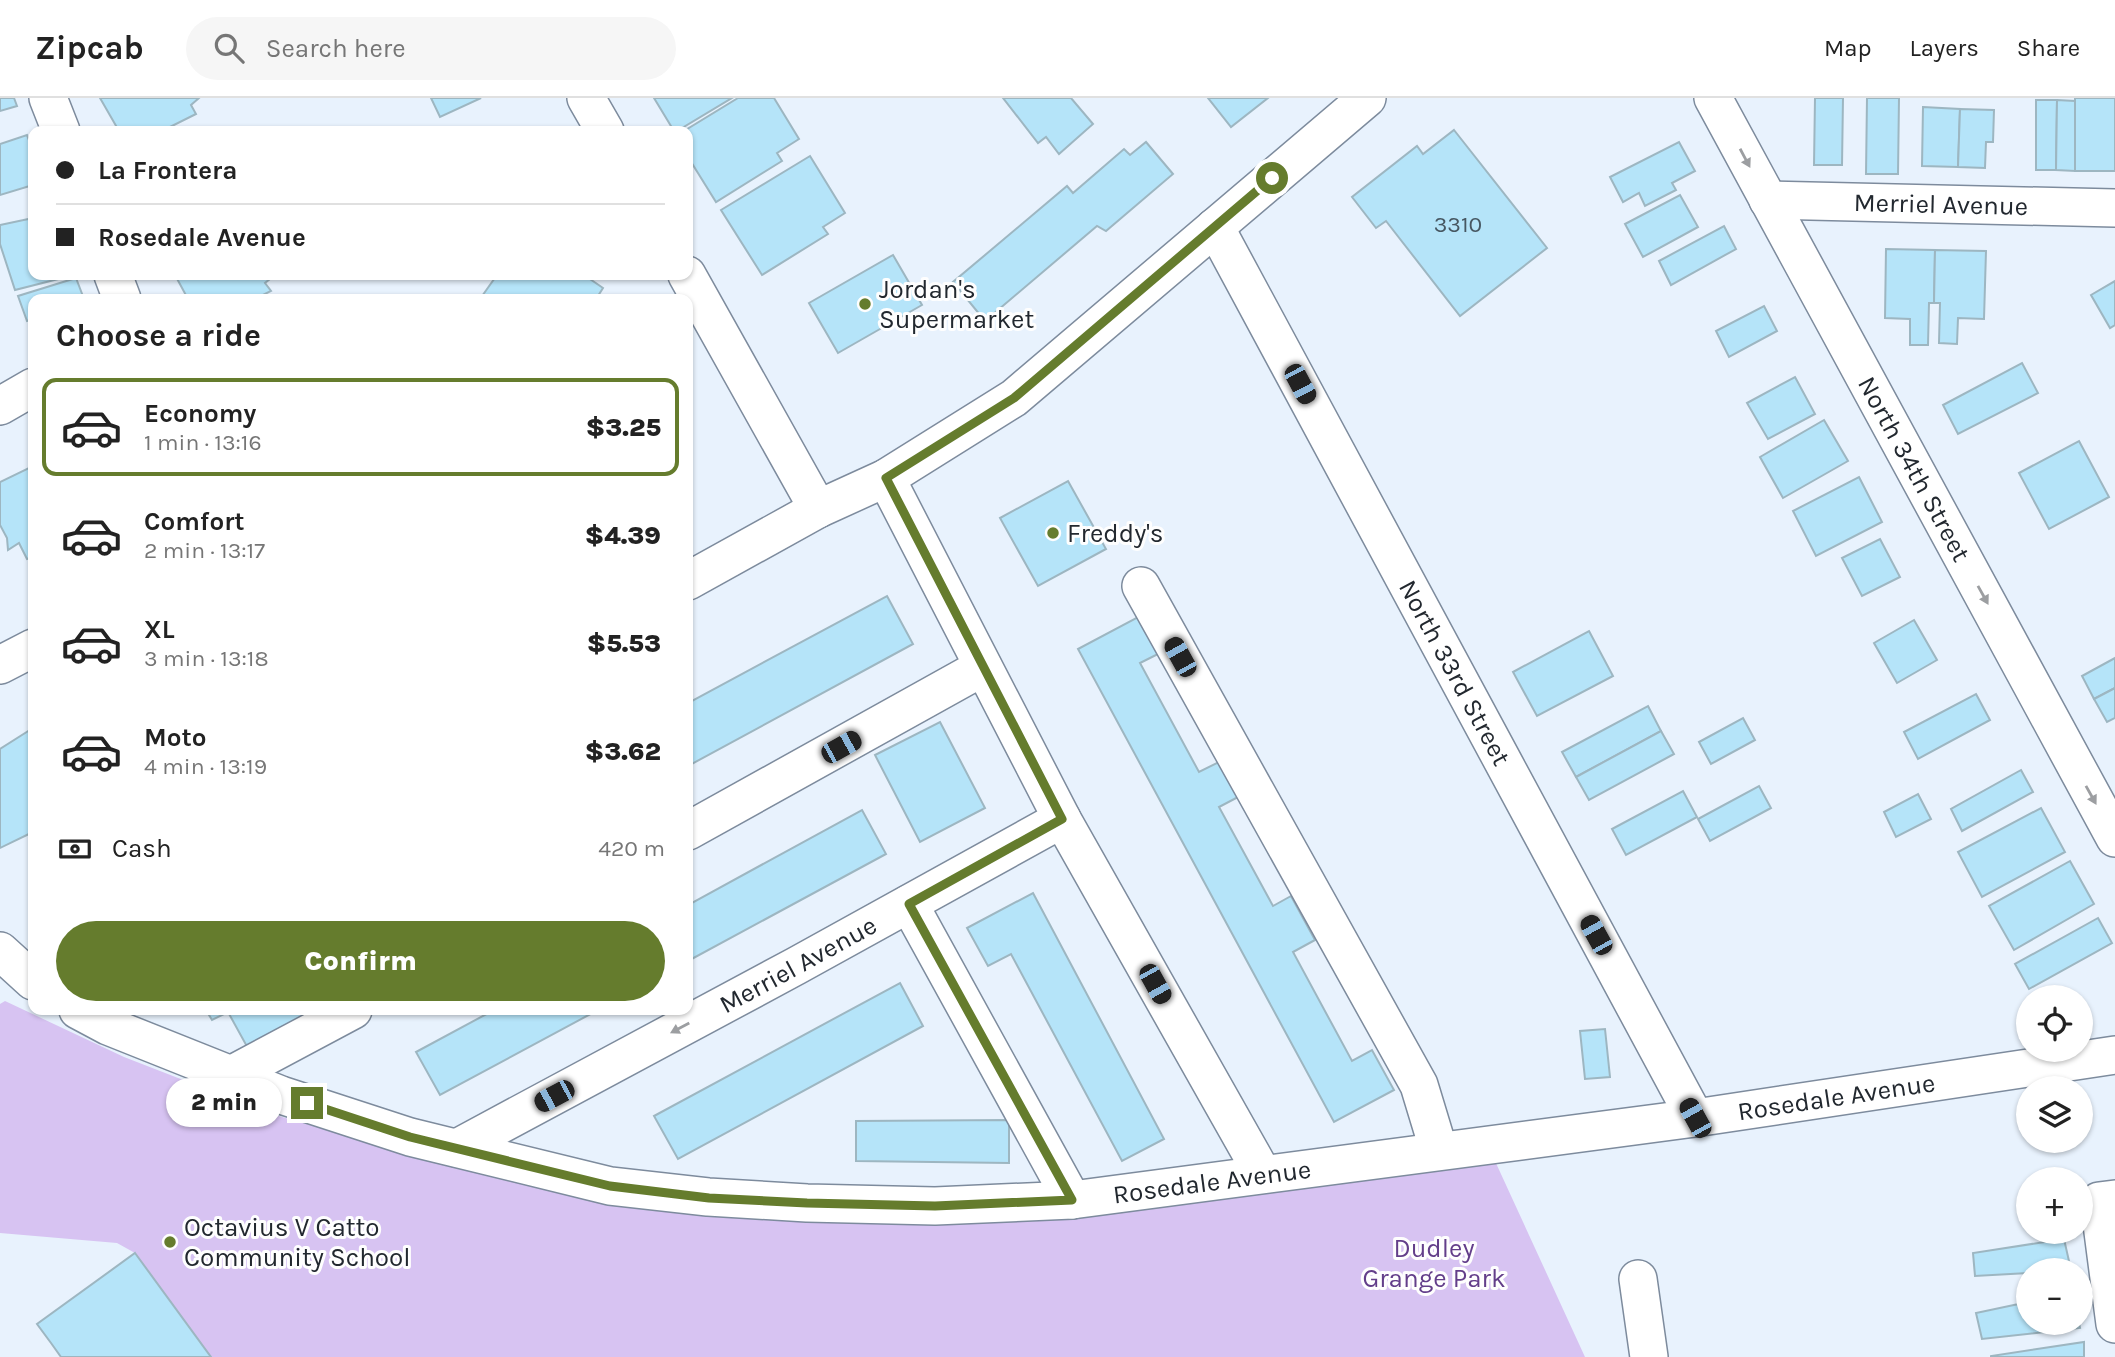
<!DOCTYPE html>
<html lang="en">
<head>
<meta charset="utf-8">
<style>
	body { margin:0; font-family:Karla,sans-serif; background:#f6f6f6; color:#222; height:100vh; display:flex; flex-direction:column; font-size:26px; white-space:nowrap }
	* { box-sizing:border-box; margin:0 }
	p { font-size:23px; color:#767676 }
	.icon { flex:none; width:38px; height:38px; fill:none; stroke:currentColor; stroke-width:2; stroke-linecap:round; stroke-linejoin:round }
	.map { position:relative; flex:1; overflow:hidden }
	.side { position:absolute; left:28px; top:196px; width:665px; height:721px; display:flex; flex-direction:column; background:#fff; border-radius:14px; box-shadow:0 2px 5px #0004 }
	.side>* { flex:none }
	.banner { position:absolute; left:28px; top:28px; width:665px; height:154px; border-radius:14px; box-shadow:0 2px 5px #0004; display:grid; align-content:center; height:154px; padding:0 28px; background:#fff }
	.tools { position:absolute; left:2016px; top:887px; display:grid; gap:14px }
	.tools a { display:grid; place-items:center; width:77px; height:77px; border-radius:50%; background:#fff; box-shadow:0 2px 5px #0004; font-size:35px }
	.end { position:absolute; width:32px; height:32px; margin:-16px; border:9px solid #657c2d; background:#fff; box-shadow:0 0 0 4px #fff }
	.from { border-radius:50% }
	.bubble { position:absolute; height:49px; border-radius:24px; background:#fff; box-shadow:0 2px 5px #0004; font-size:23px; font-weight:800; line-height:49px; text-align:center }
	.car { position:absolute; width:21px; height:42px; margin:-21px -10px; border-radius:9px; box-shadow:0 0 5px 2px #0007; background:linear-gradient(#222 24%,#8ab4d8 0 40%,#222 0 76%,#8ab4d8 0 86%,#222 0) }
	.banner b { display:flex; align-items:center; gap:24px; height:66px; font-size:26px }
	.banner b+b { border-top:2px solid #e0e0e0 }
	.banner i { width:18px; height:18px; background:#222 }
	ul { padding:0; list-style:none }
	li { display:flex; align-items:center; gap:21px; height:98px; margin:0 14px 10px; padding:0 14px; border:4px solid transparent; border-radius:14px }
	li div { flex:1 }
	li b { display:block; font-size:26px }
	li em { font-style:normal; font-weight:800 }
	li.on { border-color:#657c2d }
	li>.icon { width:63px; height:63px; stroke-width:1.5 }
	h2 { padding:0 28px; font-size:32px; line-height:84px }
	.pay { display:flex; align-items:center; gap:18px; height:77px; padding:0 28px; font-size:26px }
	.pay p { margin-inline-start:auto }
	.cta { display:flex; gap:14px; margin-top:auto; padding:14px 28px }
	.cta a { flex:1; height:80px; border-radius:42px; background:#657c2d; color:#fff; font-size:28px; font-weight:800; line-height:80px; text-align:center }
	header { display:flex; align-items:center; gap:42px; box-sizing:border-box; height:98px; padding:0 35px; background:#fff; border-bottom:2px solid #e0e0e0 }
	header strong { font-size:33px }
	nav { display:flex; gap:38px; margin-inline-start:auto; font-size:24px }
	.search { width:490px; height:63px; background:#f6f6f6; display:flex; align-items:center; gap:18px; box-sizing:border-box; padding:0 24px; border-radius:38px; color:#767676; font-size:26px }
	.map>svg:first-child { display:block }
	.green { fill:#d7c3f2 }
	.building { fill:#b5e4f9; stroke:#9db6c1; stroke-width:2 }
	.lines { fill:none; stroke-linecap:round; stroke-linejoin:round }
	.minor-casing { stroke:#7d8b9d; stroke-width:40 }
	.minor { stroke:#fff; stroke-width:37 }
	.oneway { fill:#9c9ea1 }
	.route { stroke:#657c2d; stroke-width:9 }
	.poi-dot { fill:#657c2d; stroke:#fefefe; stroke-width:2.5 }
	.labels { text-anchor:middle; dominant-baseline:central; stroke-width:6; stroke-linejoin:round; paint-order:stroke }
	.number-label { font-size:23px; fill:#475762 }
	.street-label { font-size:26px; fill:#22282f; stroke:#fefefe }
	.poi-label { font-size:26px; fill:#22282f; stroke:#fefefe; text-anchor:start }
	.park-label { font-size:26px; fill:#633e8a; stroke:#fefefe }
</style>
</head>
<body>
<header>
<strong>Zipcab</strong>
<div class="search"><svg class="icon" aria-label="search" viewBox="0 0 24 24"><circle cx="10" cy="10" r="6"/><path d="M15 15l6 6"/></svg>Search here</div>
<nav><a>Map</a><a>Layers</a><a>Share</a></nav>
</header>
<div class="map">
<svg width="2115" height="1259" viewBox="0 0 2115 1259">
	<rect width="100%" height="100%" fill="#e8f2fd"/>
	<path class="green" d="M5,903l119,56 144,56 173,49 207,42 847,-43 90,196h-1374l-76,-104 -18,-10 -117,-10v-229z"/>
	<g class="building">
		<path d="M0,0h14l3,8 -17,5z"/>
		<path d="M100,0h99l-8,7 5,9 -34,17h-43z"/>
		<path d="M431,0h50l-41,19z"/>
		<path d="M654,0h78l-55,33h-3z"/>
		<path d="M738,0h36l25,41 -22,14 5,8 -66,41 -28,-45v-26h-4z"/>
		<path d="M1003,0h68l22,26 -34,30 -13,-17 -8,6z"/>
		<path d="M1208,0h60l-37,29z"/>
		<path d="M1815,0h28l-1,67h-28z"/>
		<path d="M1867,0h32l-1,76h-32z"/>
		<rect x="2075" y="0" width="40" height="73"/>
		<path d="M2036,2h21l-1,70h-20z"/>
		<path d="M2057,2l18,1v70l-19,-1z"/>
		<path d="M1923,9l37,2 -2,58 -36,-1z"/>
		<path d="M1960,11l34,1 -1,32h-7l-1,26 -27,-1z"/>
		<path d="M1454,32l93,118 -87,68 -74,-95 -10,7 -24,-31 65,-51 6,8z"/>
		<path d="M27,37l6,17v33l-33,10v-51z"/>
		<path d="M1146,44l27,32 -67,57 -9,-5 -112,95 -32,-39 114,-96 6,7 51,-44 6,6z"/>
		<path d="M1679,44l16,29 -23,12 4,7 -31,16 -6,-13 -16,9 -13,-25z"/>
		<path d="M810,58l35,57 -22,14 5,7 -66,41 -41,-65z"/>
		<path d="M1680,97l18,32 -55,30 -18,-33z"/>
		<path d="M33,120v57h41l-59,15 -15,-46v-19z"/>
		<path d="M1724,128l12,23 -65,36 -12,-24z"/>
		<path d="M1886,151l49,1 -1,53h-5l-1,42h-18v-26l-25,-1z"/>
		<path d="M1935,152l51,1 -2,68 -26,-1 -1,26 -18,-1 1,-40h-6z"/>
		<path d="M893,157l29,50 -84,48 -29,-50z"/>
		<path d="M175,177h100l-10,8 6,8 -16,8h-67z"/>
		<path d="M497,177h87l19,13 -7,11h-116z"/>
		<path d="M76,180l8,21h-51v20l-6,2 -9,-25z"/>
		<path d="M2115,183v44l-5,3 -19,-33z"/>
		<path d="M1764,208l13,25 -48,26 -13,-26z"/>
		<path d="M2022,265l16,30 -80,41 -15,-29z"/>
		<path d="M1795,279l20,37 -47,25 -21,-36z"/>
		<path d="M1824,322l24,41 -65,37 -23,-41z"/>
		<path d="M2079,343l30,56 -60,32 -30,-56z"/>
		<path d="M33,368v91l-6,2 -8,-16 -11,7 -1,-12 -7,-13v-43z"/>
		<path d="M1859,379l23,45 -66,34 -23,-45z"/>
		<path d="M1068,383l38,68 -68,37 -38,-68z"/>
		<path d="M1880,441l20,38 -38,19 -20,-38z"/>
		<path d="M887,498l26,48 -225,122v-63z"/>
		<path d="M1140,518l20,37 -20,10 59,109 22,-11 19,35 -21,11 54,99 18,-10 24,44 -22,12 59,109 20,-11 22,40 -60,32 -256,-473z"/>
		<path d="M1914,522l23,40 -40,23 -23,-40z"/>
		<path d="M1589,533l24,45 -76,40 -24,-44z"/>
		<path d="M2115,560v30l-21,11 -12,-23z"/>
		<path d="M2115,590v30l-8,4 -13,-23z"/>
		<path d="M1976,596l14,26 -72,39 -14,-27z"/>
		<path d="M1648,608l13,25 -85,46 -14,-25z"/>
		<path d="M1743,620l12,22 -44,24 -12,-22z"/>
		<path d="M940,624l45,86 -65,34 -45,-87z"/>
		<path d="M33,630v104l-33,16v-99z"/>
		<path d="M1661,633l13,23 -85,46 -13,-23z"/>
		<path d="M2021,672l12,22 -71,39 -11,-22z"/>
		<path d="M1759,688l12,22 -61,33 -12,-22z"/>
		<path d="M1683,693l14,26 -71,38 -14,-26z"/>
		<path d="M1918,696l13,25 -35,18 -12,-25z"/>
		<path d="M2041,710l24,44 -83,45 -24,-45z"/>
		<path d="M862,712l24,44 -198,107v-56z"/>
		<path d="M2070,763l24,43 -80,46 -25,-44z"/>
		<path d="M1033,795l131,246 -42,22 -111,-207 -23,12 -21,-38z"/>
		<path d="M2098,820l14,25 -83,46 -14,-25z"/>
		<path d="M900,885l23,43 -245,133 -24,-43z"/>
		<path d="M206,912h123l-79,42 -22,-40 -16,8z"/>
		<path d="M494,912h104l-158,85 -24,-43z"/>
		<path d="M1605,931l5,48 -25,2 -5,-48z"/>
		<path d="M1009,1022v43l-153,-2v-40z"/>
		<path d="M2064,1141l7,31h-43v3l-53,3 -2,-23z"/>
		<path d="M135,1155l76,104h-150l-10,-14 -14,-19z"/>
		<path d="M2028,1204v21h51l1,5 -98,11 -6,-26z"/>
		<path d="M2084,1244v15h-93v-1z"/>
	</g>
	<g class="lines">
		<g class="minor-casing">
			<g id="minor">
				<path d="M48,0l13,33"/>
				<path d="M586,0l19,33"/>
				<path id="s1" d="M1713,0l402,740"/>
				<path id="s2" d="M1768,102l347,8"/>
				<path id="s3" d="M1215,129l480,891"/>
				<path d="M113,177l9,24"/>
				<path d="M687,177l131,234"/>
				<path d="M0,308l33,-19"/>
				<path d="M886,380l176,341 200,354"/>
				<path d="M688,483l130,-72 68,-31 128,-80 353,-300"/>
				<path d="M1141,488l278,499 20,66"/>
				<path d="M0,567l33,-17"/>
				<path d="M688,733l295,-164"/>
				<path d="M909,806l163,296"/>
				<path d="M0,853l33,30"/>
				<path id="s4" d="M78,912l30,16 173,69 129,42 200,49 98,11 99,6 128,3 137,-6 623,-82 420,-63"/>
				<path d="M231,977l122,-65"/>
				<path id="s5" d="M457,1050l339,-182 266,-147"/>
				<path d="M2115,1101l-16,2 16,123"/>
				<path d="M1638,1181l11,78"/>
			</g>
		</g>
		<use href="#minor" class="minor"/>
	</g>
	<defs><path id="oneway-solid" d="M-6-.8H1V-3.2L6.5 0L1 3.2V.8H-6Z" transform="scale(1.75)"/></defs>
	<g class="oneway">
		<use href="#oneway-solid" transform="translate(1745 60) rotate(62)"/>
		<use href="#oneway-solid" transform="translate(1983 497) rotate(61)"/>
		<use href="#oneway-solid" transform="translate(2091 697) rotate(61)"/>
		<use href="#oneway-solid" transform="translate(680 930) rotate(152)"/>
	</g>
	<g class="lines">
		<path class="route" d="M307,1005l103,34 200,49 99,12 98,5 128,3 137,-6 -163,-296 153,-85 -176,-341 128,-80 258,-220"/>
	</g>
	<g class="poi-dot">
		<circle cx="865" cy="206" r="7"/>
		<circle cx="1053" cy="435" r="7"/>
		<circle cx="170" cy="1144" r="7"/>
	</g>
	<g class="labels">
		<g class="number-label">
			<text x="1458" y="126">3310</text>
		</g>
		<g class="street-label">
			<text stroke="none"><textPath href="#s2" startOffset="173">Merriel Avenue</textPath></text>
			<text stroke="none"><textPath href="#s1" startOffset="422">North 34th Street</textPath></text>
			<text stroke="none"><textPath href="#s3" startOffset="506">North 33rd Street</textPath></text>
			<text stroke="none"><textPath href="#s5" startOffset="387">Merriel Avenue</textPath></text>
			<text stroke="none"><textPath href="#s4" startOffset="1796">Rosedale Avenue</textPath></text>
			<text stroke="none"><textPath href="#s4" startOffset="1166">Rosedale Avenue</textPath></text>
		</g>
		<g class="poi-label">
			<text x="879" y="191">Jordan's<tspan x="879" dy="30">Supermarket</tspan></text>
			<text x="1067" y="435">Freddy's</text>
			<text x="184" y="1129">Octavius V Catto<tspan x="184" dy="30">Community School</tspan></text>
		</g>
		<g class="park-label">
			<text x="1434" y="1150">Dudley<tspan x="1434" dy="30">Grange Park</tspan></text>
		</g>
	</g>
</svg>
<div class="tools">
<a><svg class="icon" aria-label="locate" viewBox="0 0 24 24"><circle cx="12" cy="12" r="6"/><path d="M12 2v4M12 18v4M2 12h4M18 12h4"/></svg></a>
<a><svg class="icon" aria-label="layers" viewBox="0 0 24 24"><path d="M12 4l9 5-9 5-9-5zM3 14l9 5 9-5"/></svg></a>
<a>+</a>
<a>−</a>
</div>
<i class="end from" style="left:1272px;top:80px"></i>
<i class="end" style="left:307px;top:1005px"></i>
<div class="bubble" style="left:166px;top:980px;width:116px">2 min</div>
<i class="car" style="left:1300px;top:286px;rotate:152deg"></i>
<i class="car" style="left:1180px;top:559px;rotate:331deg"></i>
<i class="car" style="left:841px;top:649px;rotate:61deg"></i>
<i class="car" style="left:1596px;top:837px;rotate:331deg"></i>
<i class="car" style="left:1155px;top:886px;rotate:151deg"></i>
<i class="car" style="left:554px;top:998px;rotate:242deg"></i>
<i class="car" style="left:1695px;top:1020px;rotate:331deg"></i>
<div class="banner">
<b><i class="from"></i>La Frontera</b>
<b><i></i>Rosedale Avenue</b>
</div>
<section class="side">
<h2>Choose a ride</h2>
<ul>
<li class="on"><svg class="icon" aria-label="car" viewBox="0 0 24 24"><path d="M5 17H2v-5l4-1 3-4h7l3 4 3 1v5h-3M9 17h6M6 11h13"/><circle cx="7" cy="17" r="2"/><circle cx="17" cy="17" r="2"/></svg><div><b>Economy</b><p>1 min · 13:16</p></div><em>$3.25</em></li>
<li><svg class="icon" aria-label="car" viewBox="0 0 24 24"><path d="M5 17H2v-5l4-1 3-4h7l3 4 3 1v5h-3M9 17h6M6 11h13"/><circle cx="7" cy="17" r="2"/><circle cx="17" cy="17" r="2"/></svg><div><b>Comfort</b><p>2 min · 13:17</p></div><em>$4.39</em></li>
<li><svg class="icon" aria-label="car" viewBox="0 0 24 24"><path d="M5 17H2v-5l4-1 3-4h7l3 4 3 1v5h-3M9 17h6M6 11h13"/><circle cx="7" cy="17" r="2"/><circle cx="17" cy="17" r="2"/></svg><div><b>XL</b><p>3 min · 13:18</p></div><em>$5.53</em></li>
<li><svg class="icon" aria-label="car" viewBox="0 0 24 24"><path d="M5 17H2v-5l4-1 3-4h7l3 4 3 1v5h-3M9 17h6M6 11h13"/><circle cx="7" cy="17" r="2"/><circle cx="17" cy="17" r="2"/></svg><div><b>Moto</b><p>4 min · 13:19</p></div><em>$3.62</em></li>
</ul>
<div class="pay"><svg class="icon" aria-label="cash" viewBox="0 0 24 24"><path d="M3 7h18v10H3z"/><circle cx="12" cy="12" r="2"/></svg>Cash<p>420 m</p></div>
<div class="cta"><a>Confirm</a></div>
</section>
</div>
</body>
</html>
